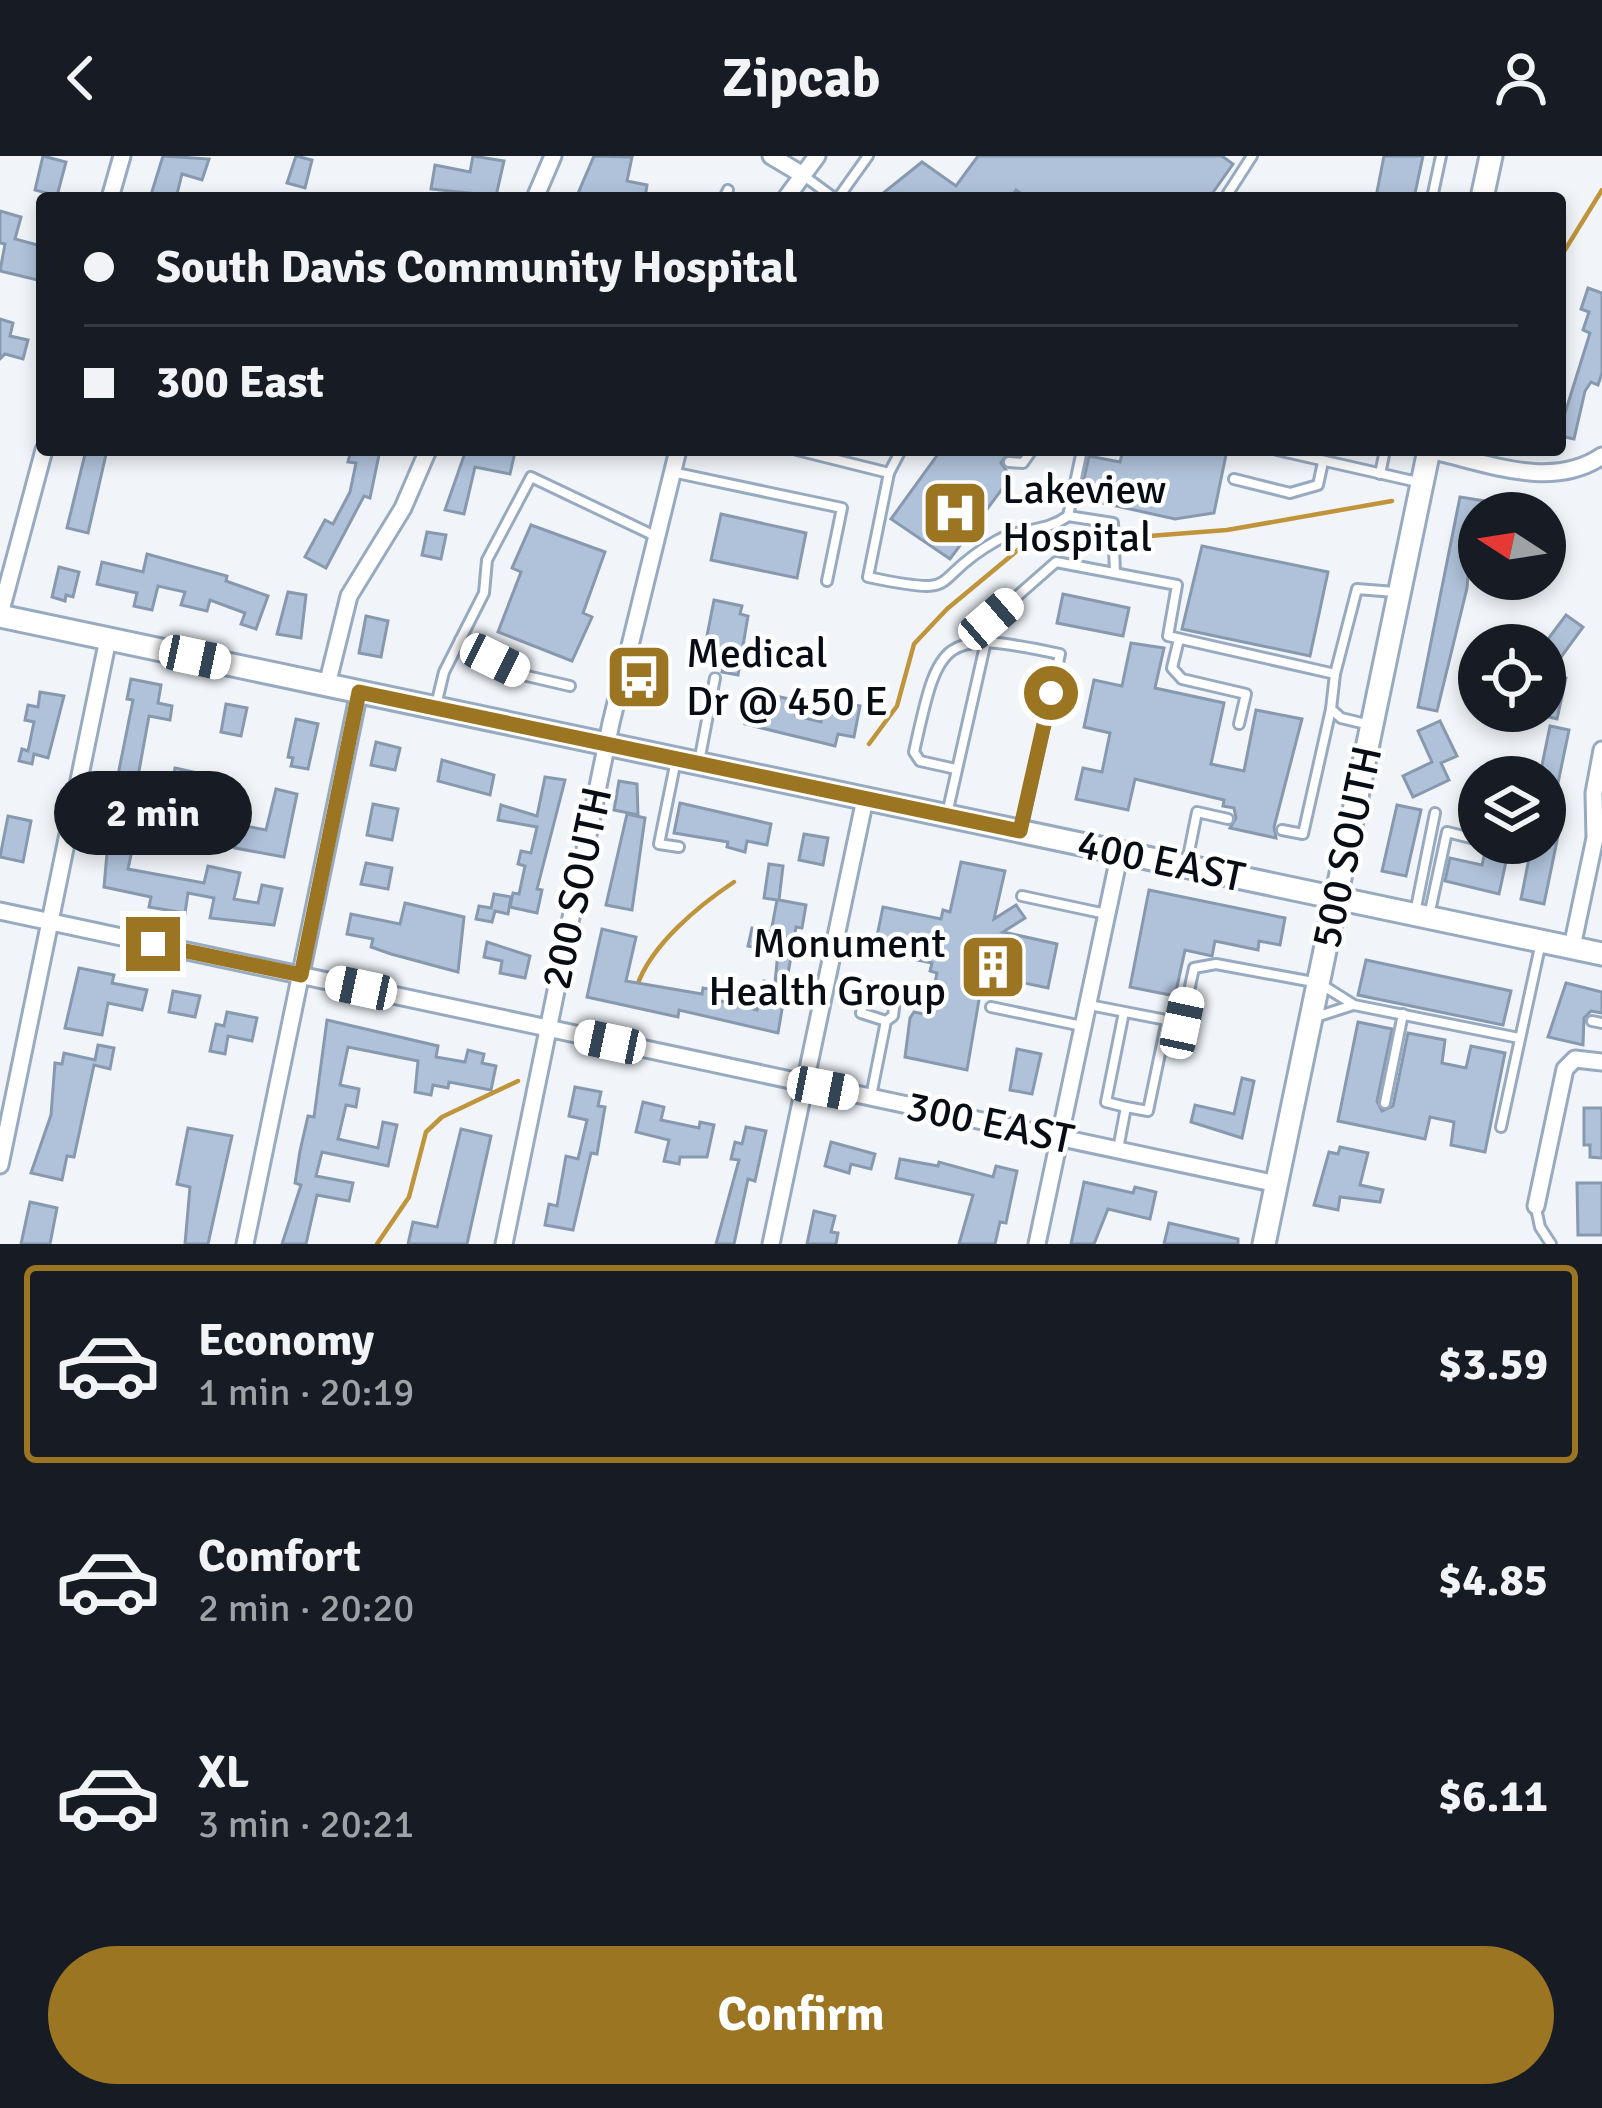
<!DOCTYPE html>
<html lang="en">
<head>
<meta charset="utf-8">
<style>
	body { margin:0; font-family:Signika,sans-serif; background:#242831; color:#f1f3f6; height:100vh; display:flex; flex-direction:column; font-size:45px; white-space:nowrap }
	* { box-sizing:border-box; margin:0 }
	p { font-size:39px; color:#9ea1a6 }
	.icon { flex:none; width:66px; height:66px; fill:none; stroke:currentColor; stroke-width:2; stroke-linecap:round; stroke-linejoin:round }
	.map { position:relative; height:1088px; overflow:hidden }
	.details { display:flex; flex-direction:column; background:#171b24; flex:1 }
	.details>* { flex:none }
	.hud { position:absolute; left:36px; top:36px; width:1530px; height:264px; border-radius:12px; box-shadow:0 6px 18px #0003; display:grid; align-content:center; height:264px; padding:0 48px; background:#171b24 }
	.needle { width:78px; rotate:282deg }
	.controls { position:absolute; left:1458px; top:336px; display:grid; gap:24px }
	.controls a { display:grid; place-items:center; width:108px; height:108px; border-radius:50%; background:#171b24; box-shadow:0 6px 18px #0003; font-size:60px }
	.end { position:absolute; width:54px; height:54px; margin:-27px; border:15px solid #9b7521; background:#fff; box-shadow:0 0 0 6px #fff }
	.from { border-radius:50% }
	.bubble { position:absolute; height:84px; border-radius:42px; background:#171b24; box-shadow:0 6px 18px #0003; font-size:39px; font-weight:700; line-height:84px; text-align:center }
	.car { position:absolute; width:36px; height:72px; margin:-36px -18px; border-radius:15px; box-shadow:0 0 9px 3px #0007; background:linear-gradient(#fff 24%,#345 0 40%,#fff 0 76%,#345 0 86%,#fff 0) }
	.hud b { display:flex; align-items:center; gap:42px; height:114px; font-size:45px }
	.hud b+b { border-top:3px solid #363941 }
	.hud i { width:30px; height:30px; background:#f1f3f6 }
	ul { padding:21px 0 0; list-style:none }
	li { display:flex; align-items:center; gap:36px; height:198px; margin:0 24px 18px; padding:0 24px; border:6px solid transparent; border-radius:12px }
	li div { flex:1 }
	li b { display:block; font-size:45px }
	li em { font-style:normal; font-weight:700 }
	li.current { border-color:#9b7521 }
	li>.icon { width:108px; height:108px; stroke-width:1.5 }
	.action { display:flex; gap:24px; margin-top:auto; padding:24px 48px }
	.action a { flex:1; height:138px; border-radius:72px; background:#9b7521; color:#fff; font-size:48px; font-weight:700; line-height:138px; text-align:center }
	header { display:flex; justify-content:space-between; align-items:center; height:156px; padding:0 48px; background:#171b24; font-size:54px; font-weight:700 }
	.map>svg:first-child { display:block }
	.lines { fill:none; stroke-linecap:round; stroke-linejoin:round }
	.stream { stroke:#bf943b; stroke-width:4.5 }
	.building { fill:#afc2d9; stroke:#8799af; stroke-width:3 }
	.lane-casing { stroke:#97aac0; stroke-width:14 }
	.street-casing { stroke:#97aac0; stroke-width:21 }
	.secondary-casing { stroke:#97aac0; stroke-width:27 }
	.lane { stroke:#fff; stroke-width:8 }
	.street { stroke:#fff; stroke-width:15 }
	.secondary { stroke:#fff; stroke-width:21 }
	.route { stroke:#9b7521; stroke-width:15 }
	.labels { text-anchor:middle; dominant-baseline:central; stroke-width:9; stroke-linejoin:round; paint-order:stroke }
	.poi-label { font-size:42px; fill:#070d14; stroke:#fff; text-anchor:start }
	.street-label { font-size:42px; fill:#070d14; stroke:#fff }
</style>
</head>
<body>
<header><svg class="icon" aria-label="back" viewBox="0 0 24 24"><path d="M15 5l-7 7 7 7"/></svg>Zipcab<svg class="icon" aria-label="person" viewBox="0 0 24 24"><circle cx="12" cy="8" r="4"/><path d="M4 21q1-7 8-7t8 7"/></svg></header>
<div class="map">
<svg width="1602" height="1088" viewBox="0 0 1602 1088">
	<rect width="100%" height="100%" fill="#f1f5fa"/>
	<g class="lines">
		<g class="stream">
			<path d="M1560,102l42,-68"/>
			<path d="M1123,382l104,-8 165,-29"/>
			<path d="M869,588l28,-38 17,-62 33,-35 77,-64 80,-6"/>
			<path d="M637,830c14,-41 61,-80 97,-104"/>
			<path d="M377,1088l32,-47 17,-65 16,-15 76,-36"/>
		</g>
	</g>
	<g class="building">
		<path d="M43,0l23,6 -9,34 -22,-6z"/>
		<path d="M163,0l46,3 -7,21 -20,-6 -6,24h-26z"/>
		<path d="M296,0l16,4 -7,28 -18,-5z"/>
		<path d="M473,0l31,5 -8,35 -65,-7 4,-24 35,7z"/>
		<path d="M594,0l38,1 -5,24 20,4 -2,13h-69z"/>
		<path d="M978,0h244l11,8 -24,34h-182l-11,-8 -6,8h-133l45,-36 34,24z"/>
		<path d="M1384,0h39l-9,42 -38,-1z"/>
		<path d="M0,55l21,6 -6,22 26,7 1,35 -42,-10 5,-27 -5,-1z"/>
		<path d="M1588,132l14,5v80l-4,12 -7,-3 -6,9 -11,48 -14,-3v-7l30,-96 -7,-3 6,-18 -8,-3z"/>
		<path d="M0,163l13,4 -3,13 18,4 -5,19 -18,-5 -5,5z"/>
		<path d="M86,294h21l-19,83 -21,-5z"/>
		<path d="M351,294h29l-10,48 -6,-2 -38,72 -21,-11 20,-37 8,4 17,-32 6,-29 -8,-1z"/>
		<path d="M466,294l49,2 -5,22 -35,-7 -11,47 -19,-4z"/>
		<path d="M941,294h69l-9,13 10,14 -61,82 -59,-40z"/>
		<path d="M1123,294h104l-13,63 -39,6 -95,-21 9,-42 31,6z"/>
		<path d="M1460,341l25,4 -7,39 -7,-1 -4,49 -30,123 -19,-4z"/>
		<path d="M721,358l85,19 -9,45 -86,-18z"/>
		<path d="M531,369l74,27 -22,61 9,4 -20,44 -74,-29 23,-60 -9,-4z"/>
		<path d="M427,376l19,3 -5,24 -19,-4z"/>
		<path d="M1202,390l126,26 -18,84 -128,-27z"/>
		<path d="M147,398l80,22 -1,5 42,15 -12,33 -15,-5 4,-11 -35,-13 -3,11 -26,-6 4,-13 -27,-6 -6,24 -18,-4 3,-13 -40,-9 5,-22 41,10z"/>
		<path d="M59,411l20,5 -6,25 -7,-2 -1,6 -13,-4z"/>
		<path d="M288,436l18,3 -5,43 -24,-4z"/>
		<path d="M1063,438l66,14 -6,28 -66,-13z"/>
		<path d="M714,444l28,6 -2,8 8,2 -10,59 -16,-3 4,-16 -22,-5z"/>
		<path d="M1566,459l17,12 -27,37 -11,-8v-13z"/>
		<path d="M366,460l22,5 -7,36 -22,-4z"/>
		<path d="M1131,487l33,5 -9,40 69,15 -13,61 33,7 12,-61 46,9 -28,108 2,11 -46,-10 6,-10 -2,-10 -11,-2 1,-6 -89,-21 -7,31 -52,-11 7,-31 19,4 8,-39 -26,-6 10,-47 28,6z"/>
		<path d="M1547,518l19,4 -9,41 -12,-3z"/>
		<path d="M131,523l30,6 -3,18 14,3 -2,14 -21,-4 -14,77 -20,-3 18,-90 -6,-1z"/>
		<path d="M40,536l24,4 -16,62 -14,-4 -2,10 -13,-3 3,-12 6,2 6,-29 -9,-2 3,-15 10,2z"/>
		<path d="M780,541l19,4 -3,15 25,6 2,-13 20,5 2,-11 15,3 -6,31 -16,-3 -3,12 -90,-22 5,-22 28,6z"/>
		<path d="M226,548l21,4 -6,28 -20,-4z"/>
		<path d="M296,563l22,5 -10,45 -17,-3 2,-8 -5,-1z"/>
		<path d="M1440,565l17,35 -16,7 8,17 -36,17 -10,-21 29,-14 -14,-31z"/>
		<path d="M1550,570l19,4 -11,53 2,43 -16,78 -23,-5 11,-56h13l-4,-73z"/>
		<path d="M376,586l24,6 -5,22 -24,-5z"/>
		<path d="M442,604l52,15 -4,20 -52,-14z"/>
		<path d="M175,612l27,6 -4,20 -27,-5z"/>
		<path d="M545,621l20,3 -28,109 5,1 -5,23 -27,-6 3,-14 6,1 6,-28 -7,-2 3,-13 10,2 6,-26 -39,-7 3,-15 36,11z"/>
		<path d="M619,625l18,3 1,31 -24,-5z"/>
		<path d="M276,633l21,5 -13,63 -49,-9 5,-23 26,5z"/>
		<path d="M680,647l91,21 -4,21 -20,-4 -2,11 -18,-5 1,-5 -54,-9z"/>
		<path d="M373,648l25,5 -6,31 -25,-5z"/>
		<path d="M1397,649l24,5 -15,66 -24,-5z"/>
		<path d="M120,657l29,6 -5,24 -10,-2 -6,28 76,14 4,-17 32,7 -6,26 24,4 4,-18 20,4 -8,36 -64,-7 4,-20 -26,-5 -3,20 -36,-6 2,-10 -47,-10 3,-34z"/>
		<path d="M627,658l18,4 -13,92 -26,-5z"/>
		<path d="M8,660l23,5 -8,41 -23,-5z"/>
		<path d="M804,678l24,4 -5,27 -24,-5z"/>
		<path d="M1487,687h23l-11,51 -54,-13 5,-23 32,7z"/>
		<path d="M961,706l44,9 -11,48 22,-14 9,13 -22,14 54,12 -9,44 -57,-12 -2,8 -7,-2 -15,88 -62,-13 5,-39 4,-6 14,3 9,-42 -7,-2 2,-8 -58,-12 9,-44 58,12 2,-9 7,2z"/>
		<path d="M366,707l26,5 -4,21 -27,-5z"/>
		<path d="M769,708l14,2 -4,34 27,5 -4,23 -6,-1 -18,106 -99,-23 -1,7 -91,-20 15,-68 34,8 -10,44 76,13 1,-6 11,2 -1,9 44,11 7,-29 11,2 3,-31 -30,-6 4,-18 19,4 6,-32 -13,-2z"/>
		<path d="M1149,734l136,28 -5,27 -21,-4 -1,9 -43,-9 -3,15 -27,-6 -10,46 -45,-9z"/>
		<path d="M494,738l17,3 -3,17 -13,-3 -3,11 -16,-3 3,-13 12,2z"/>
		<path d="M405,747l59,14 -6,55 -67,-18 -20,-7 2,-8 -26,-5 4,-20 49,10z"/>
		<path d="M487,786l43,14 -5,22 -25,-5 2,-12 -18,-4z"/>
		<path d="M1366,804l145,31 -8,34 -145,-30z"/>
		<path d="M79,812l35,7 -2,8 35,7 -5,20 -34,-7 -6,32 -37,-7z"/>
		<path d="M1566,827l36,9v21l-11,-2 -7,7 -1,27 -35,-8z"/>
		<path d="M173,835l27,5 -5,21 -26,-5z"/>
		<path d="M227,856l30,6 -5,23 -24,-5 -3,18 -15,-3 6,-27 8,2z"/>
		<path d="M327,864l111,26 -2,11 29,5 3,-12 16,4 -2,9 14,3 -5,24 -42,-8 -1,6 -15,-3 -2,10 -16,-3 3,-31 -70,-14 -8,38 19,4 -3,18 -10,-2 -8,34 40,9 5,-26 14,3 -9,41 -66,-14 -6,24 37,7 -4,18 -32,-6 -11,49h-24l19,-59 -6,-2 5,-32 8,-35 6,1z"/>
		<path d="M1358,866l34,7 -15,72 5,10 11,-5 15,-73 37,7 -3,23 24,5 5,-22 34,7 -20,99 -34,-7 3,-23 -24,-5 -5,22 -87,-18z"/>
		<path d="M98,889l16,3 -4,21 -16,-4 -20,92 -7,-1 -5,24 -31,-7 20,-58 4,-52 7,1 2,-11 31,7z"/>
		<path d="M1017,893l24,5 -9,40 -22,-4z"/>
		<path d="M1242,922l12,3 -12,57 -51,-16 4,-17 39,9z"/>
		<path d="M575,931l26,5 -3,14 7,1 -8,47 -6,-1 -18,77 -28,-5 4,-21 8,2 9,-50 12,3 9,-39 -18,-4z"/>
		<path d="M643,946l21,5 -3,13 38,8 1,-6 14,3 -7,32h-27l-1,7 -15,-3 5,-21 -33,-8z"/>
		<path d="M1584,952h18v50l-12,-1v-12h-6z"/>
		<path d="M746,971l20,4 -11,50 -7,-2 -14,65h-18l23,-84 -8,-1 4,-17 7,2z"/>
		<path d="M188,972l44,8 -24,108h-23l5,-57 -13,-3z"/>
		<path d="M461,973l30,7 -24,108h-59l5,-22 24,5z"/>
		<path d="M831,986l44,12 -4,15 -20,-5 -2,9 -24,-7z"/>
		<path d="M1340,991l28,6 -8,32 23,5 -3,12 -40,-5 -2,13 -24,-5 15,-53 9,2z"/>
		<path d="M900,1003l38,7 1,-4 54,15 3,-11 21,5 -11,52 -6,-1 -5,22h-36l14,-49 -77,-17z"/>
		<path d="M1084,1026l49,11 2,-6 21,5 -6,27 -42,-10 -14,35h-23z"/>
		<path d="M1577,1027h25v52h-24z"/>
		<path d="M30,1046l27,6 -7,36h-29z"/>
		<path d="M814,1055l21,5 -4,16 7,1 -2,11h-29z"/>
		<path d="M1169,1067l69,16v5h-74z"/>
	</g>
	<g class="lines">
		<g class="lane-casing">
			<g id="lane">
				<path d="M804,20l30,22"/>
				<path d="M724,42l4,-8"/>
				<path d="M838,42l30,-42"/>
				<path d="M1225,42l27,-42"/>
				<path d="M1432,42l9,-42"/>
				<path d="M797,294l92,23 12,-23"/>
				<path d="M1082,294l-14,66 45,7 2,50"/>
				<path d="M1277,294l145,33"/>
				<path d="M1009,306l14,1 9,-13"/>
				<path d="M672,316l170,36 -15,73"/>
				<path d="M889,317l-21,104c100,21 57,4 128,-36 24,-14 49,-8 72,-25"/>
				<path d="M1380,318l5,-24"/>
				<path d="M1234,323l56,14 28,-8 5,-23"/>
				<path d="M1179,483l-7,29 10,11 64,15 -7,30"/>
				<path d="M460,484l67,36 43,10"/>
				<path d="M1335,518l-4,35 10,9 29,7"/>
				<path d="M436,549l8,-33 40,-79 3,-33 44,-83 124,59"/>
				<path d="M676,604l-17,84 20,3"/>
				<path d="M699,606l16,-84"/>
				<path d="M956,613l-36,-8 -6,-9c25,-115 28,-123 146,-98l-39,176"/>
				<path d="M947,658l44,-195 65,-57 121,23 -9,51 167,38 22,-85 38,3"/>
				<path d="M1282,674l21,4 28,-125"/>
				<path d="M1187,706l10,-50 31,7"/>
				<path d="M1022,740l84,18"/>
				<path d="M1415,757l20,-100"/>
				<path d="M1429,760l18,-84 32,8"/>
				<path d="M1089,849l93,18 12,-55 22,-4 103,19 35,22 165,33"/>
				<path d="M991,851l91,19"/>
				<path d="M1124,856l-18,90 20,5"/>
				<path d="M1316,861l37,-12"/>
				<path d="M1592,865l10,2"/>
				<path d="M871,940l15,-75 -25,-8 6,-26 29,5 -3,24 -7,5"/>
				<path d="M1385,947l18,-89"/>
				<path d="M1501,971l40,-185"/>
				<path d="M1118,993l8,-42 22,4 19,-91"/>
				<path d="M1536,1052l4,19 11,17"/>
			</g>
		</g>
		<g class="street-casing">
			<g id="street">
				<path d="M771,0l32,19"/>
				<path d="M110,42l12,-42"/>
				<path d="M535,42l18,-42"/>
				<path d="M786,42l31,-42"/>
				<path d="M1429,294c56,12 122,41 173,6"/>
				<path d="M0,458l44,-164"/>
				<path d="M327,529l22,-89 54,-88 25,-58"/>
				<path d="M0,755l1277,273"/>
				<path d="M1572,791l23,-109 -1,-45 8,-43"/>
				<path d="M0,1009l108,-526"/>
				<path d="M1536,1050l29,-137 10,-10 27,3"/>
				<path d="M245,1088l114,-552"/>
				<path d="M504,1088l107,-521 67,-273"/>
				<path d="M771,1088l94,-445"/>
				<path d="M1037,1088l83,-392"/>
			</g>
		</g>
		<g class="secondary-casing">
			<g id="secondary">
				<path d="M1482,42l9,-42"/>
				<path d="M0,460l1602,338"/>
				<path d="M1264,1088l165,-794"/>
			</g>
		</g>
		<use href="#lane" class="lane"/>
		<use href="#street" class="street"/>
		<use href="#secondary" class="secondary"/>
	</g>
	<g class="lines">
		<path class="route" d="M153,788l148,31 58,-283 661,139 31,-138"/>
	</g>
	<defs>
		<g id="hospital-square" transform="scale(3.45)"><rect x="-9" y="-9" width="18" height="18" rx="4" fill="#9b7521" stroke="#fff"/><path d="M-5-5h3v3.5h4V-5h3V5h-3V1.5h-4V5h-3Z" fill="#fff"/></g>
		<g id="bus-square" transform="scale(3.45)"><rect x="-9" y="-9" width="18" height="18" rx="4" fill="#9b7521" stroke="#fff"/><path d="M-5-6H5V4H4V6H2V4H-2V6H-4V4H-5ZM-3.5-4V0h7V-4ZM-3.5 1.2v1.5H-2V1.2ZM2 1.2v1.5H3.5V1.2Z" fill="#fff"/></g>
		<g id="building-square" transform="scale(3.45)"><rect x="-9" y="-9" width="18" height="18" rx="4" fill="#9b7521" stroke="#fff"/><path d="M-4-6H4V6H1V3H-1V6H-4ZM-2.5-4.3h1.7v1.8h-1.7ZM.8-4.3h1.7v1.8H.8ZM-2.5-1h1.7V.8h-1.7ZM.8-1h1.7V.8H.8Z" fill="#fff"/></g>
	</defs>
	<g fill-rule="evenodd">
		<use href="#hospital-square" x="955" y="357"/>
		<use href="#bus-square" x="639" y="521"/>
		<use href="#building-square" x="993" y="811"/>
	</g>
	<g class="labels">
		<g class="poi-label">
			<text x="1002" y="333">Lakeview<tspan x="1002" dy="48">Hospital</tspan></text>
			<text x="686" y="497">Medical<tspan x="686" dy="48">Dr @ 450 E</tspan></text>
			<text x="946" y="787" text-anchor="end">Monument<tspan x="946" dy="48">Health Group</tspan></text>
		</g>
		<g class="street-label">
			<text transform="translate(1347 691) rotate(-78)">500 SOUTH</text>
			<text transform="translate(1161 705) rotate(12)">400 EAST</text>
			<text transform="translate(577 732) rotate(-78)">200 SOUTH</text>
			<text transform="translate(990 967) rotate(12)">300 EAST</text>
		</g>
	</g>
</svg>
<div class="controls">
<a><svg class="needle" viewBox="-14 -14 28 28"><path d="M0-13l5 13h-10z" fill="#e53935"/><path d="M0 13l5-13h-10z" fill="#9ea1a6"/></svg></a>
<a><svg class="icon" aria-label="locate" viewBox="0 0 24 24"><circle cx="12" cy="12" r="6"/><path d="M12 2v4M12 18v4M2 12h4M18 12h4"/></svg></a>
<a><svg class="icon" aria-label="layers" viewBox="0 0 24 24"><path d="M12 4l9 5-9 5-9-5zM3 14l9 5 9-5"/></svg></a>
</div>
<i class="end from" style="left:1051px;top:537px"></i>
<i class="end" style="left:153px;top:788px"></i>
<div class="bubble" style="left:54px;top:615px;width:198px">2 min</div>
<i class="car" style="left:991px;top:463px;rotate:49deg"></i>
<i class="car" style="left:195px;top:501px;rotate:102deg"></i>
<i class="car" style="left:495px;top:504px;rotate:116deg"></i>
<i class="car" style="left:361px;top:832px;rotate:282deg"></i>
<i class="car" style="left:1182px;top:867px;rotate:12deg"></i>
<i class="car" style="left:610px;top:886px;rotate:282deg"></i>
<i class="car" style="left:823px;top:932px;rotate:101deg"></i>
<div class="hud">
<b><i class="from"></i>South Davis Community Hospital</b>
<b><i></i>300 East</b>
</div>
</div>
<section class="details">
<ul>
<li class="current"><svg class="icon" aria-label="car" viewBox="0 0 24 24"><path d="M5 17H2v-5l4-1 3-4h7l3 4 3 1v5h-3M9 17h6M6 11h13"/><circle cx="7" cy="17" r="2"/><circle cx="17" cy="17" r="2"/></svg><div><b>Economy</b><p>1 min · 20:19</p></div><em>$3.59</em></li>
<li><svg class="icon" aria-label="car" viewBox="0 0 24 24"><path d="M5 17H2v-5l4-1 3-4h7l3 4 3 1v5h-3M9 17h6M6 11h13"/><circle cx="7" cy="17" r="2"/><circle cx="17" cy="17" r="2"/></svg><div><b>Comfort</b><p>2 min · 20:20</p></div><em>$4.85</em></li>
<li><svg class="icon" aria-label="car" viewBox="0 0 24 24"><path d="M5 17H2v-5l4-1 3-4h7l3 4 3 1v5h-3M9 17h6M6 11h13"/><circle cx="7" cy="17" r="2"/><circle cx="17" cy="17" r="2"/></svg><div><b>XL</b><p>3 min · 20:21</p></div><em>$6.11</em></li>
</ul>
<div class="action"><a>Confirm</a></div>
</section>
</body>
</html>
